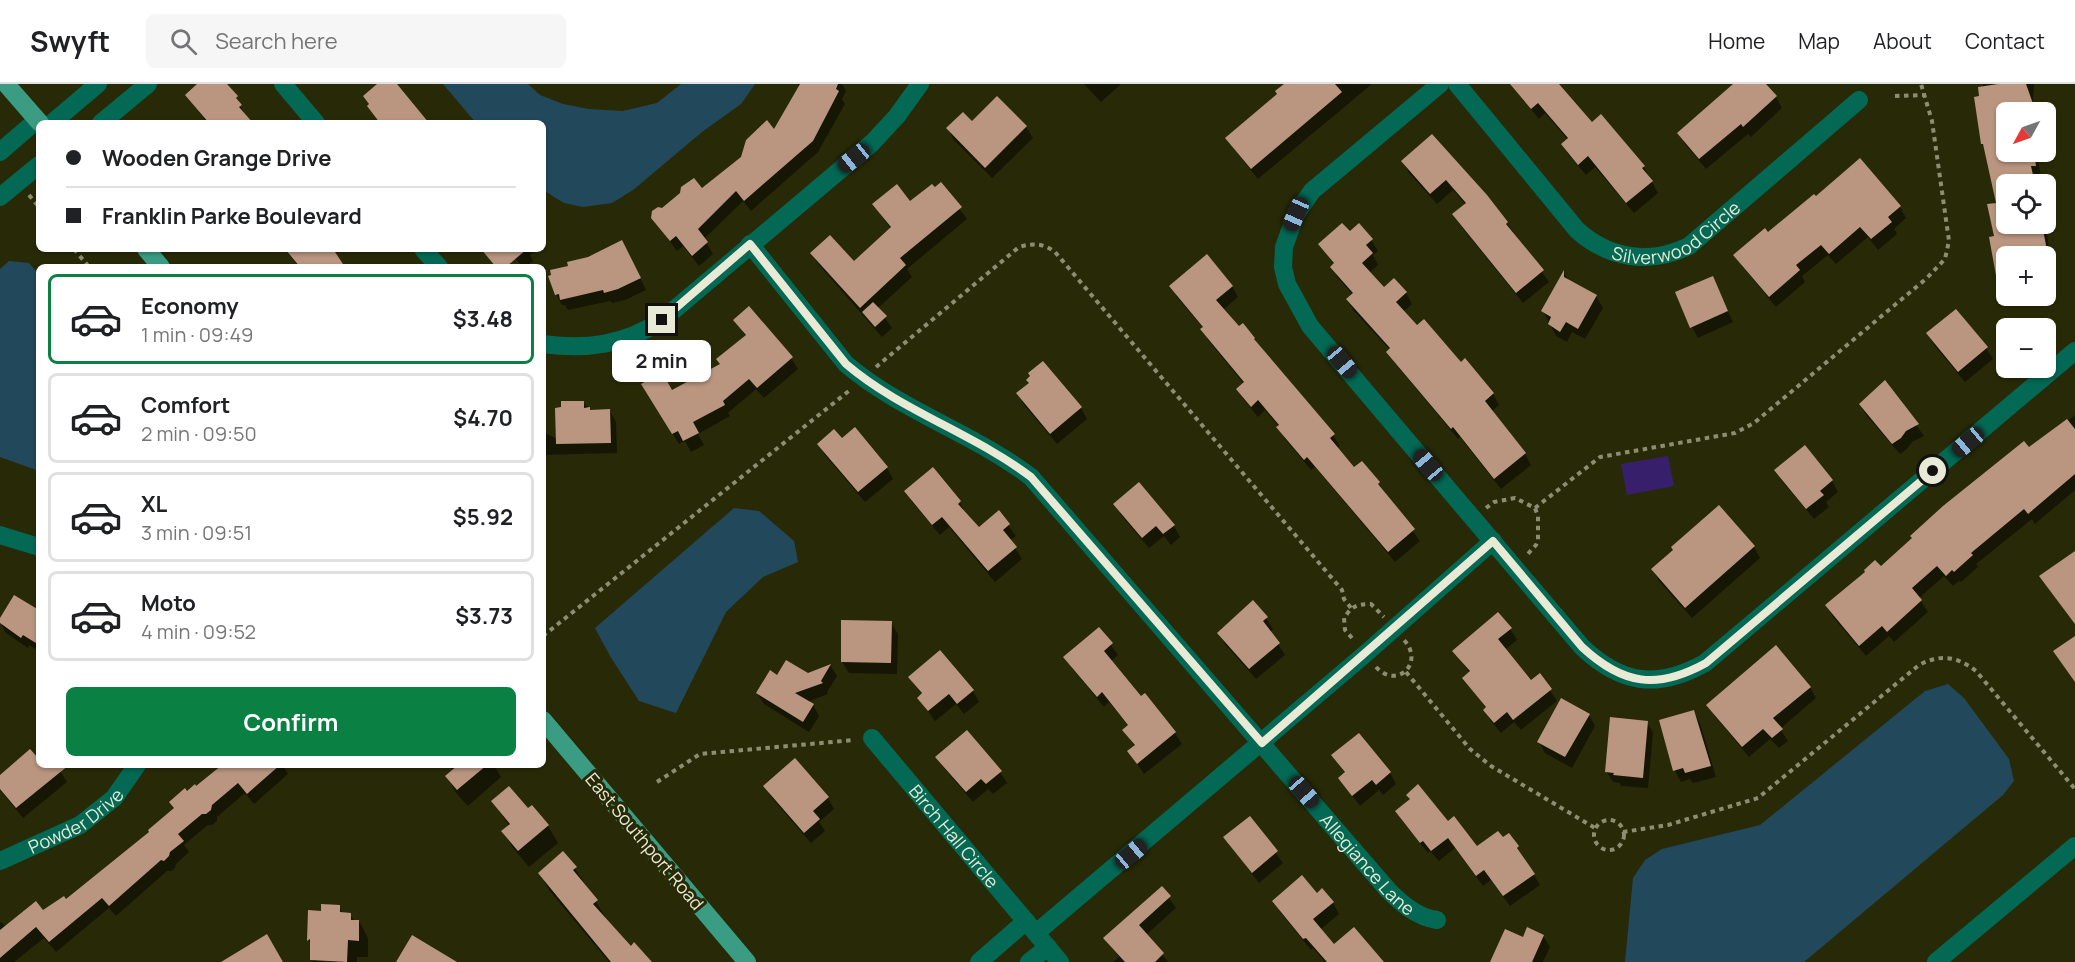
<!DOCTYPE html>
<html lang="en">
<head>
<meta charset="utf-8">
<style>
	body { margin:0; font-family:Manrope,sans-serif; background:#f6f6f6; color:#202124; height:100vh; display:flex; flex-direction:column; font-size:22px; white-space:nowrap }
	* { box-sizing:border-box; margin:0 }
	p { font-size:20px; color:#757577 }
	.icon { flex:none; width:33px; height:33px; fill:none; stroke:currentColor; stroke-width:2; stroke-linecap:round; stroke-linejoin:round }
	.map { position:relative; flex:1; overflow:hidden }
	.details { position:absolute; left:36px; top:180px; width:510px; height:504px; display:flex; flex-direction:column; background:#fff; border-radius:9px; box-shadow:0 2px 4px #0004 }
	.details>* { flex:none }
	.banner { position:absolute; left:36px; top:36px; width:510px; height:132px; border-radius:9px; box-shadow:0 2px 4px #0004; display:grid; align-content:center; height:132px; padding:0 30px; background:#fff }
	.needle { width:39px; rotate:230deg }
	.tools { position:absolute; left:1996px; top:18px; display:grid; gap:12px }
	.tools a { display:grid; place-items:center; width:60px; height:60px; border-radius:9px; background:#fff; box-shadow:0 2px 4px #0004; font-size:30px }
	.end { position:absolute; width:27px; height:27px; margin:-14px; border:8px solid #e8ead6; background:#111; box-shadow:0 0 0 3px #111 }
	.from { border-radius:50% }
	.bubble { position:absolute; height:42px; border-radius:9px; background:#fff; box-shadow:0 2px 4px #0004; font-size:20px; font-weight:700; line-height:42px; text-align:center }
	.car { position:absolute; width:18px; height:36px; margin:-18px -9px; border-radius:8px; box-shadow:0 0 4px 2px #0007; background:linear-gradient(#222 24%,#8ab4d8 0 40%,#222 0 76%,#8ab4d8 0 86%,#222 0) }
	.banner b { display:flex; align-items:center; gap:21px; height:57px; font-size:22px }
	.banner b+b { border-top:2px solid #e0e0e0 }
	.banner i { width:15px; height:15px; background:#202124 }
	ul { padding:10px 0 0; list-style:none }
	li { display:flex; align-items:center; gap:18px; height:90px; margin:0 12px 9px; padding:0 18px; border:3px solid #e0e0e0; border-radius:9px }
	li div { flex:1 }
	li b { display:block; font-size:22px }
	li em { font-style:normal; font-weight:700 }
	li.current { border-color:#0b8043 }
	li>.icon { width:54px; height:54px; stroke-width:1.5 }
	.action { display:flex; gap:12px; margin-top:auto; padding:12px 30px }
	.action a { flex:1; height:69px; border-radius:9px; background:#0b8043; color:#fff; font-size:24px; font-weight:700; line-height:69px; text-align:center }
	header { display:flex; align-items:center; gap:36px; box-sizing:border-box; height:84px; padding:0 30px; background:#fff; border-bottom:2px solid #e0e0e0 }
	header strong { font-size:28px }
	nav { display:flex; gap:33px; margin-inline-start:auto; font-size:21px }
	.search { width:420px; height:54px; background:#f6f6f6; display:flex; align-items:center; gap:15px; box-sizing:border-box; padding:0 21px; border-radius:9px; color:#757577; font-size:22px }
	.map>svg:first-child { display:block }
	.green { fill:#381f6c }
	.water { fill:#22485b }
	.shadow { fill:#0007 }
	.building { fill:#ba9680 }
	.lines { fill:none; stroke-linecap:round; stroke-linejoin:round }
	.path { stroke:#8c8e72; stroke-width:4; stroke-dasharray:4.5 4.5; stroke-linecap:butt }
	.minor { stroke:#036954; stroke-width:18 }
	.major { stroke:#3a9d83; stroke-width:18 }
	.route { stroke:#e8ead6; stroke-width:8 }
	.labels { text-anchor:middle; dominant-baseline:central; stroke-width:6; stroke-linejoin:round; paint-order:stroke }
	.street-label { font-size:18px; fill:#e8ead6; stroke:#282a07 }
</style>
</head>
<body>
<header>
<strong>Swyft</strong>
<div class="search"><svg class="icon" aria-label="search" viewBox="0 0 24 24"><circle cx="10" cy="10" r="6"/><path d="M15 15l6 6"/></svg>Search here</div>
<nav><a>Home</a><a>Map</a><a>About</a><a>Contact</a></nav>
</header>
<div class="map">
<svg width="2075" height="878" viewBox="0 0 2075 878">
	<rect width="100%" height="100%" fill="#282a07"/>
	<path class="green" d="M1668,372l6,30 -47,9 -6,-31z"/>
	<g class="water">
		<path d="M443,0h85l12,11 23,9 26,5 34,2 34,-8 24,-19h74l-14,20 -39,28 -69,58 -21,13 -29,4 -19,-4 -21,-13v-67h-67z"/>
		<path d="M9,177l20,2 10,12v196l-39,-14v-188z"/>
		<path d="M734,424l25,3 35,30 4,21 -35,15 -37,35 -50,101 -37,-12 -29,-45 -15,-28z"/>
		<path d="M1948,600l16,14 45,61 5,22 -11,14 -199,167h-179l8,-84 12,-18 17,-11 98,-24 165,-134z"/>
	</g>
	<g class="shadow">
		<path d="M200,0h25l11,13 13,26h-42l-20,-28z"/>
		<path d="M798,0h44l4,7 -4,8 3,5 -27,48 -67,59 -8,-10 -39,38 9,15 -14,12 -16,-20 -6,5 -24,-33 10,-9 39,-19 72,-59 25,-43z"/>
		<path d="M1084,0h37l-20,18z"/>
		<path d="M1287,0h85l-114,95 -24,-30 -7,-11 52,-43z"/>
		<path d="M1510,0h48l33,40 53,43 14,26 -24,20 -39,-46 -9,8 -17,-20 -7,-11 6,-4 -23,-27 -6,6z"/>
		<path d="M1735,0h32l-1,1 10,12 6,11 -31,29 -3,-3 -42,35 -21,-25 -6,-11z"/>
		<path d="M1983,0h51l-1,18 4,10h-30v40h30l4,25h-4l1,7h-31v40h38l10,56 -9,2v-26h-39v32l-11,-51 2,-33 -12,-54 -4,-6 -1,-47z"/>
		<path d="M997,14l29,29 7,11 -41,40 -38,-38 -6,-11 24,-6z"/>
		<path d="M1432,52l75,87 42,59 -26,21 -63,-78 -6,-11 12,-9 -13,-15 -16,14 -28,-31 -6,-11z"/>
		<path d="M1860,76l40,47 6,11 -12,11 3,5 -19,16 -10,-13 -32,27 -8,-9 -26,21 3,6 -29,25 -34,-41 -7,-11 33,-21 48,-36z"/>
		<path d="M941,100l26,35 -60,50 5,8 -34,31 14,20 -10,9 -63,-72 -7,-11 42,9 37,-34 -17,-24 36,-2z"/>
		<path d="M1350,149l21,7 7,11 -5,4 5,10 -9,8 15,16 22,4 6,11 -9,8 14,15 44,37 4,-4 28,34 6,11 -8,7 34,42 6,11 -30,24 -41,-52 -2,2 -63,-76 -7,-11 2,-2 -36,-39 -7,-11 6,-5 -15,-17 -7,-11 4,-2 -15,-21z"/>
		<path d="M284,165h47l13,18h-45z"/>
		<path d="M507,165h30l-7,6 3,6 -8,6h-2z"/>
		<path d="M628,169l18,37 -21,10 -13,3 -2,-2 -42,9 -3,-5h-3l-6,-11 14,-27z"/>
		<path d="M1564,189l5,8 27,15 7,12 -18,31 -13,-7 -5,10 -11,-6 -13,-25z"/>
		<path d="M1171,202h61l6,11 -15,13 110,125 7,11 -3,2 17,22 24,13 42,58 -25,21 -80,-95 -4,3 -26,-31 -6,-12 -14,-17 -7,7 -14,-17 -6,-11 6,-5 -36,-44 -5,-12 -26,-31z"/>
		<path d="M1718,205l15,33 -35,16 -6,-11z"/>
		<path d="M735,236l56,38 7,11 -34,29 -8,-9 -28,24 2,3 -32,18 6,11 -13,7 -6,-11 -6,3 -36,-60 28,7 50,-26 25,-28z"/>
		<path d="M1928,250l58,14 7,11 -28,23 -31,-37z"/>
		<path d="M1032,293l49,31 6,11 -30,25 -33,-39 -6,-11 12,-10z"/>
		<path d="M1885,298l39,54 -12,6 -5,7 -7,5 -33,-38 -7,-11z"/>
		<path d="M583,318l8,9 18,-1 7,12 1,31 -74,2v-23l14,7z"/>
		<path d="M2075,331v75l-40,34 -3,-5 -56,45 2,3 -17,15 -2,-1 -6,5 -9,-10 -25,22 9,14 -34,30 -5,-6 -23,20 -33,-39 -6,-11 54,-38z"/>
		<path d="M842,356l45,28 6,11 -28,23 -40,-47 -6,-11z"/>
		<path d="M1804,363l28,34 6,11 -12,10 3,5 -15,12 -32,-38 -6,-11z"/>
		<path d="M933,385l27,33 5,12 14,15 19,-17 18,24 -6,4 12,19 -27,23 -46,-55 -9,8 -28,-33 -6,-11z"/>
		<path d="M1115,420l59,22 6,11 -9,8 -7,-9 -15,12 -28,-33z"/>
		<path d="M1719,423l35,40 6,11 -68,60 -33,-37 -6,-11z"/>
		<path d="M39,525v42l-10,-6 -1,3 -22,-15 -6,-11 38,-11z"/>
		<path d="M1266,534l7,11 -3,3 15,23 -29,24 -31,-35 -6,-11z"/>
		<path d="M891,539l7,11 -1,40 -48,-1 -7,-11z"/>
		<path d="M1099,545l19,26 -8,7 31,36 3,-3 31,38 7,11 -38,30 -15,-23 6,-5 -11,-16 5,-4 -20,-24 -5,5 -32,-39 -7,-11z"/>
		<path d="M1510,545l7,11 -12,10 26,32 9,-6 17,25 -36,29 -7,-8 -13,11 -10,-12 -6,-11 2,-1 -23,-31 6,-5 -16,-22z"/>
		<path d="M831,582l6,10 -10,16 1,2 -21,8 6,3 6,11 -10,16 -45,-28 -7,-11 21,-16 30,-2z"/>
		<path d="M910,593l63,14 6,11 -15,12 -8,-10 -21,17 -16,-23 3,-3z"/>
		<path d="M1810,603l6,11 -36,31 8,12 -9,7 -9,-9 -21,18 -34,-41 -7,-11z"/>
		<path d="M1694,628l6,11 16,54 -23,6 -3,-4 -9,3 -6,-11 -15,-50z"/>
		<path d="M1589,631l6,11 -23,42 -27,-15 -6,-11z"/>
		<path d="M1647,638l6,11 -5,55 -27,-2 -1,-3 -7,-1 -7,-11z"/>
		<path d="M1359,651l31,38 6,11 -13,11 -4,-5 -19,16 -20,-27 6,-5 -13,-19z"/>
		<path d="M937,673l63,15 7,11 -14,11 -5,-5 -15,13 -29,-34z"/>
		<path d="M39,678v3h17l11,17 -44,36 -23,-28v-13z"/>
		<path d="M225,681h58l5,9 -34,30 -9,-11 -28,24v4l-5,4h-4l-24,20 5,7 -13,12 -1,4 -4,3h-4l-51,45 -7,-8 -53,44 -12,-14 -30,24h-14v-39l2,-1 4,5 60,-26 85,-69 24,-23 12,-16z"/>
		<path d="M448,681h46l7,12 -33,29 -12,-13 -9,-17 6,-5z"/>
		<path d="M765,702l63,12 6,11 -15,13 6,9 -14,12 -40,-46z"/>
		<path d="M493,717l35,9 20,16 10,17 -29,24 -16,-19 -10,-17 6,-5z"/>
		<path d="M1396,727l52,12 29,25 25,-9 15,8 23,38 -30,21 -19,-26 -8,6 -28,-38 -16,13 -9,-10 -2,2 -25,-31z"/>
		<path d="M1250,734l33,45 -24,20 -34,-46z"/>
		<path d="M575,784l31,50 -1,1 26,29 19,14h-41l-60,-72 -9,-17z"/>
		<path d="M1162,804l14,20 -30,27 22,27h-55l6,-5 -14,-19z"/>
		<path d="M1317,811l16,8 6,11 -19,16 14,16 48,16h-57l-12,-14 -2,2 -31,-38 -6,-11z"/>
		<path d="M339,822l4,8h7l4,7h5l9,17v19h-11v5h-44l-1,-16 -3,-5v-29h13z"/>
		<path d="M1543,852l7,11 -7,15h-52l33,-23z"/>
	</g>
	<g class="building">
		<path d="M197,0h30l11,12 -2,2 6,7 -3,2 14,16h-44l-24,-28z"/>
		<path d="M377,0h20l32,39h-49l-13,-17 2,-2 -6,-8z"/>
		<path d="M800,0h38l-2,5 3,2 -26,50 -69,60 -8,-10 -38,38 10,13 -16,14 -16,-20 -6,5 -19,-23 1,-7 6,-4 4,1 18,-15 1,-6 13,-9 8,10 39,-31 5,-17 21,-20 7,9z"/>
		<path d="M1284,0h51l7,8 -91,77 -26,-31 52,-44 -2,-3z"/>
		<path d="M1510,0h49l33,38 9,-8 44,52 -3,2 11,13 -27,22 -38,-47 -10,9 -17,-21 7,-6 -30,-35 -7,6z"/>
		<path d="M1733,0h33l11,12 -34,31 -2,-3 -42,35 -22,-26z"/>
		<path d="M1998,0h28l10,28h-29v40h27l2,14h-5l4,18h-28v40h35l6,32h-41v36h-8l-10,-55 5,-1 -7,-32 9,-1 -13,-59h-2l-7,-47 5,-1 -1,-9z"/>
		<path d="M997,12l30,30 -42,42 -39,-40 17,-16 9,9z"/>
		<path d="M1432,50l55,61 21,27 -2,2 38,46 -28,23 -64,-79 14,-11 -20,-23 -16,14 -29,-33z"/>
		<path d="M1860,74l41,48 -13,11 4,5 -21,17 -11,-12 -31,27 -8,-9 -25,20 4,5 -31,27 -36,-42 32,-27 3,4 46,-38 2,2z"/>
		<path d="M941,98l21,25 -62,51 6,7 -46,43 -50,-55 20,-18 24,26 37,-34 -19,-23 25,-20 13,17 22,-17 3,3z"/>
		<path d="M1342,139l8,8 9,-8 14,16 -7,6 7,8 -11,10 22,24 10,-9 13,14 -11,10 21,23 7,-6 37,43 4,-4 29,35 -9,8 41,52 -32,26 -41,-52 -2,2 -65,-77 4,-4 -44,-49 7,-6 -23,-26 4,-4 -16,-19z"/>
		<path d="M622,156l19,38 -23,11 -14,4 -1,-3 -43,10 -1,-6 -4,1 -7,-19 3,-1 -1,-5 18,-4 -1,-4 21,-5z"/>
		<path d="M285,165h48l12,18h-45z"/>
		<path d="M481,165h46l-21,18h-10z"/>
		<path d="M1207,170l26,32 -17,14 23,26 4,-3 12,15 -1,1 81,95 -5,4 24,29 8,-6 18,21 -2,2 37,45 -27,23 -81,-95 -3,3 -28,-33 3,-2 -21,-25 -7,7 -15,-18 8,-7 -44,-53 3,-2 -34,-41z"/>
		<path d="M1564,186v7l33,18 -19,34 -12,-7 -6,10 -12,-8 3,-7 -10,-6z"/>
		<path d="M1713,192l15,35 -38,17 -15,-36z"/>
		<path d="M873,218l14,14 -12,11 -13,-15z"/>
		<path d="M749,222l44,51 -36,31 -8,-9 -26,22 2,4 -32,17 6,11 -16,8 -5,-10 -6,3 -31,-50 21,-12 10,18 48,-26 -4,-5 30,-24 -13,-15z"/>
		<path d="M1956,225l32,38 -30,25 -32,-39z"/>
		<path d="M1043,277l39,46 -32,27 -34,-41 13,-10 -3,-3 4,-4 -2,-3z"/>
		<path d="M1885,296l34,44 -13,7 -5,7 -9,6 -33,-40z"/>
		<path d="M561,317h23v7l6,-1v3l20,-1 1,34 -55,1 -1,-36 6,-1z"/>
		<path d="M2067,335l8,10v45l-47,40 -4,-5 -53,44 2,2 -19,17 -2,-2 -6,6 -9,-10 -25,22 10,12 -35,32 -5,-6 -23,20 -34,-41 40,-33 -1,-2 11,-10 6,6 31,-28 -2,-2 33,-30 81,-65 5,6z"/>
		<path d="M855,343l33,40 -30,25 -41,-48 17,-15 8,9z"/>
		<path d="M1805,361l28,35 -13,11 4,4 -18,14 -32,-39z"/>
		<path d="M933,383l28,34 -3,3 21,23 20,-17 11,14 -7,6 14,17 -29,24 -46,-54 -10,8 -28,-34z"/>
		<path d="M1139,398l36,43 -12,9 -7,-8 -14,12 -29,-34z"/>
		<path d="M1719,421l36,41 -70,62 -34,-39 22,-19 -2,-3z"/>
		<path d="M2075,467v73l-36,-48z"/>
		<path d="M14,511l25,15v35l-16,-10 -2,3 -21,-15v-5z"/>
		<path d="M1253,516l15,17 -5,4 17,22 -31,26 -32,-36z"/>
		<path d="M1498,528l14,16 -14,11 33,41 9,-7 12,16 -39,31 -6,-8 -13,11 -11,-13 3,-3 -24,-29 8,-7 -18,-20z"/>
		<path d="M841,536l51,1 -1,42 -50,-1z"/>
		<path d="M1099,543l14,16 -9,8 37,45 4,-3 31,39 -39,32 -10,-13 8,-6 -13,-15 6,-5 -26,-33 -5,5 -34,-40z"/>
		<path d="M2075,552v46l-22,-31z"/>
		<path d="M1776,561l35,42 -38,31 10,11 -11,9 -9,-9 -21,18 -36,-42z"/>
		<path d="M940,566l34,40 -17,14 -8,-10 -21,17 -11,-13 5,-5 -14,-16z"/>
		<path d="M786,576l22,13 23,-9 -10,17 2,2 -28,10 19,11 -11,18 -47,-29 14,-23 7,5z"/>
		<path d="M1561,614l29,16 -25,43 -28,-15z"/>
		<path d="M1694,626l17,56 -26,7 -2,-5 -10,3 -14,-51z"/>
		<path d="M1610,633l38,4 -5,57 -30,-3 1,-2 -9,-1z"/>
		<path d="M967,646l35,41 -16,13 -5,-5 -15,13 -31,-35z"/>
		<path d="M1359,649l32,39 -15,13 -4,-5 -20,16 -14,-18 7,-6 -14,-17z"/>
		<path d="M30,665l9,10v6h30l-53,43 -16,-19v-14z"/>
		<path d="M795,674l34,39 -16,14 7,8 -16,14 -41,-47z"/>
		<path d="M222,681h58l-33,29 -9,-11 -26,22 -1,5 -5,4h-4l-24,20 6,7 -14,11 -1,4 -5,5 -3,-1 -52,46 -7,-8 -53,44 -13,-15 -36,31v-28l36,-29 7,9 21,-14 2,3 83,-67 -1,-2 26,-22 -5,-6 16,-14 2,3 8,-7 1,2z"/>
		<path d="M458,681h29l-30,25 -12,-14z"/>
		<path d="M1418,700l30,37 6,-5 23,30 21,-15 5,6 6,-4 10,13 -2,2 18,26 -32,22 -19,-26 -8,6 -28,-38 -17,13 -8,-10 -3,2 -25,-32 15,-12 -4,-4z"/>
		<path d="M509,702l19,22 4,-3 17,20 -31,26 -17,-20 9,-7 -19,-23z"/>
		<path d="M1250,732l28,35 -26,22 -29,-36z"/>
		<path d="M563,767l14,16 -4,3 25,30 -5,4 38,42 3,-4 18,20h-41l-73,-89z"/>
		<path d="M1302,791l15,18 5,-5 12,14 -21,17 21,25 20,-17 30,35h-57l-21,-24 -3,1 -31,-38z"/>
		<path d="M1162,802l9,10 -32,29 25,28 -9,9h-30l-22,-24z"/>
		<path d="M321,820l19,1v7l11,1v7h8v21l-11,-1 -1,22 -37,-2v-21l-3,2 1,-31 13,1z"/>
		<path d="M1527,843l17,8 -12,27h-42l15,-33 18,8z"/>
		<path d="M267,850l16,28h-62z"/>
		<path d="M412,851l45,27h-61z"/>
	</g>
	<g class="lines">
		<g class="path">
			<path d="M1895,12l29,-1"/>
			<path d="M29,111l10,12"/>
			<path d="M74,165l15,18"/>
			<path d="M876,283l143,-120c14,-4 24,-4 36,5l287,338 2,9 7,9"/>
			<path d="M1486,424l8,-6 21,-4 20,10 3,8v24l-2,5 -10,11"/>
			<path d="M1535,424l65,-51 135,-24 19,-10 173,-145 18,-19 4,-18 -17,-120 -11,-37"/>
			<path d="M543,552l307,-246"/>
			<path d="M1352,554l-7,-8 -1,-12c8,-12 13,-14 27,-14l13,13"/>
			<path d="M1376,583c21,23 49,-4 28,-27"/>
			<path d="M1406,588l64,77 21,17 104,62"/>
			<path d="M657,698l43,-28 154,-14"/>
			<circle cx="1609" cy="751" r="15"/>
			<path d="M1623,748l45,-7 90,-27 161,-133c21,-11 38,-9 57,6l99,118"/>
		</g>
		<g class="minor">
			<path d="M283,0l33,39"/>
			<path d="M1440,0l-128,107 -16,23 -12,33 -1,20 4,17 23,42 272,321c40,38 76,42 123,16l370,-312"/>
			<path id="s1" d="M1457,0l120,146c32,29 73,35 112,16l170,-146"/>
			<path d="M52,39l46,-39"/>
			<path d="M101,39l47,-39"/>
			<path d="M0,68l37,-32"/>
			<path d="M0,113l39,-32"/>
			<path id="s2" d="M750,160l96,120c55,47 127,69 185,113l357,413c14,14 29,27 49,30"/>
			<path d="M423,165l16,18"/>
			<path d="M543,260c43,6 82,1 119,-24l210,-177 25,-27 23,-32"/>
			<path d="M0,451l39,12"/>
			<path id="s3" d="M872,654l188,224"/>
			<path id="s4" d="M0,777l80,-36 34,-27 23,-33"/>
			<path d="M1036,849l328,-278 129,-114"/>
			<path d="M979,878l47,-41"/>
			<path d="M1029,878l19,-15"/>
			<path d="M1936,878l139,-116"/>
		</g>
		<g class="major">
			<path d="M6,0l34,39"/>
			<path d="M146,165l15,18"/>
			<path d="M543,636l204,242"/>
		</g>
	</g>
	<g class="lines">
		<path class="route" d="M662,236l88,-76 96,120c55,47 127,69 185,113l231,266 231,-202 89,106c41,38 75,43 124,16l227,-192"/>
	</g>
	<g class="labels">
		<g class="street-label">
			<text stroke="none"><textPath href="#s1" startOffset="302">Silverwood Circle</textPath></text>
			<text stroke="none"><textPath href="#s4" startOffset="86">Powder Drive</textPath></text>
			<text stroke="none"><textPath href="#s3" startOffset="128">Birch Hall Circle</textPath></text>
			<text transform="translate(645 757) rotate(50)">East Southport Road</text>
			<text stroke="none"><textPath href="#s2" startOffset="884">Allegiance Lane</textPath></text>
		</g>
	</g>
</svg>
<div class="tools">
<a><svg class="needle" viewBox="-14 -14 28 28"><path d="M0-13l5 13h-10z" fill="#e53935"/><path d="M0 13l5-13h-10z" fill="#757577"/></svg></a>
<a><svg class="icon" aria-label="locate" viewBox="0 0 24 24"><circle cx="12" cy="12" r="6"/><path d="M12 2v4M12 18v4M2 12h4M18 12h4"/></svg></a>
<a>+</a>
<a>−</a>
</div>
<i class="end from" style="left:1933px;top:387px"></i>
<i class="end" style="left:662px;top:236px"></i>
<div class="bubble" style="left:612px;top:256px;width:99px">2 min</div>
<i class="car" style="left:854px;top:74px;rotate:231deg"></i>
<i class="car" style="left:1296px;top:130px;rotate:204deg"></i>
<i class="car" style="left:1342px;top:278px;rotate:140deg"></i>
<i class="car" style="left:1968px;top:358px;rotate:230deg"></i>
<i class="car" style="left:1428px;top:381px;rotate:320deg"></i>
<i class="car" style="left:1304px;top:708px;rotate:139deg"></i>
<i class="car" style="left:1131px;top:770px;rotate:50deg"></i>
<div class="banner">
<b><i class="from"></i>Wooden Grange Drive</b>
<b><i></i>Franklin Parke Boulevard</b>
</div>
<section class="details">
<ul>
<li class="current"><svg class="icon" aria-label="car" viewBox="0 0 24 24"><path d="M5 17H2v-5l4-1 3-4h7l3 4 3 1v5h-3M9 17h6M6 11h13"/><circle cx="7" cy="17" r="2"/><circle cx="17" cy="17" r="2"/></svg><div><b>Economy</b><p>1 min · 09:49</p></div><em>$3.48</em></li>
<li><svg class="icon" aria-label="car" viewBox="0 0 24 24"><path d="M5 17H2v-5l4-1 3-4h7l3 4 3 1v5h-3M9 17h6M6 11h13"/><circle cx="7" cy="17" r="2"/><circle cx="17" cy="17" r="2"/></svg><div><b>Comfort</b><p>2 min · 09:50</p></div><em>$4.70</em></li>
<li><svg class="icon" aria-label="car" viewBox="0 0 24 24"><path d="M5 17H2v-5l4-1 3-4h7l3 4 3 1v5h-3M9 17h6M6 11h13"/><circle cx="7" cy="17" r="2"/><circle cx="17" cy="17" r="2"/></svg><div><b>XL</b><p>3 min · 09:51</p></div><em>$5.92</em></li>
<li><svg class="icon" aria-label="car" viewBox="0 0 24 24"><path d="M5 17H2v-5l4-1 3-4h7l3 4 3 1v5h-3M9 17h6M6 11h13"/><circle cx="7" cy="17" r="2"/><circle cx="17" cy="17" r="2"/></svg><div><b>Moto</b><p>4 min · 09:52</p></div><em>$3.73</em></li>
</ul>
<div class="action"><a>Confirm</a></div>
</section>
</div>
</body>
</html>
